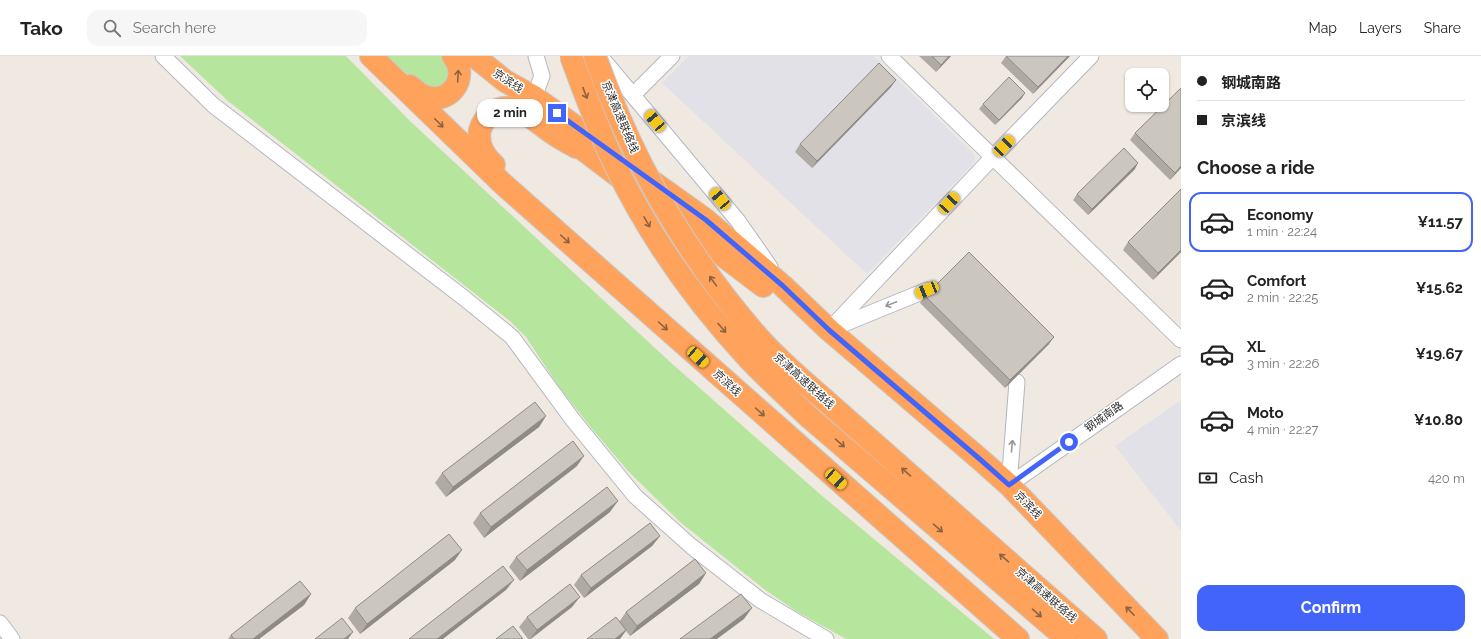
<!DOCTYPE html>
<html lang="en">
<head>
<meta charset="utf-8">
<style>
	body { margin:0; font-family:Raleway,"Noto Sans SC",sans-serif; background:#f6f6f6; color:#222; height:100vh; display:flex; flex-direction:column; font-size:15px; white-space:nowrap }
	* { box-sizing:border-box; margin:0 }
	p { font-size:13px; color:#767676 }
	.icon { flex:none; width:22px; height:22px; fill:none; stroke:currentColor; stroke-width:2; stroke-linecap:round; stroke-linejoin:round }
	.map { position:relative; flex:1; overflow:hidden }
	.panel { display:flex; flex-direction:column; background:#fff; width:300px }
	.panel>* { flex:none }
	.guide { display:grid; align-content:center; height:88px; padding:0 16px; background:#fff }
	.controls { position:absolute; left:1125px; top:12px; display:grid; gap:8px }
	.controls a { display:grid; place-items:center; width:44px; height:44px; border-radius:8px; background:#fff; box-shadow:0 1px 3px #0004; font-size:20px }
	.end { position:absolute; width:18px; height:18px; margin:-9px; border:5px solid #4264fb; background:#fff; box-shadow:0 0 0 2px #fff }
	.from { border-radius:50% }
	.bubble { position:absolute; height:28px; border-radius:12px; background:#fff; box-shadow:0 1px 3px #0004; font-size:13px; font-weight:700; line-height:28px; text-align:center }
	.car { position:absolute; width:12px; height:24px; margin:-12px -6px; border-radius:5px; box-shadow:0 0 3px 1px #0007; background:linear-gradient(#f5c518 24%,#345 0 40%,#f5c518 0 76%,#345 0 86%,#f5c518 0) }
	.guide b { display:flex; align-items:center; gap:14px; height:38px; font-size:15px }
	.guide b+b { border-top:1px solid #e0e0e0 }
	.guide i { width:10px; height:10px; background:#222 }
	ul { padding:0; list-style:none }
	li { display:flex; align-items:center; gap:12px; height:60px; margin:0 8px 6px; padding:0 8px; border:2px solid transparent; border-radius:12px }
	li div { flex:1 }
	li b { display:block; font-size:15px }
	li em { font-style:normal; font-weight:700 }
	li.active { border-color:#4264fb }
	li>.icon { width:36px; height:36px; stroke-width:1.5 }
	h2 { padding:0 16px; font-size:18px; line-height:48px }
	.pay { display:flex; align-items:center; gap:10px; height:44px; padding:0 16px; font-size:15px }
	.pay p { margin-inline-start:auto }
	.primary-button { display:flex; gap:8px; margin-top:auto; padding:8px 16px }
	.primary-button a { flex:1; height:46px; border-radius:12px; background:#4264fb; color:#fff; font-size:16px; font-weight:700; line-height:46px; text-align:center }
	header { display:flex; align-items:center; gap:24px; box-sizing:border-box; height:56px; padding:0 20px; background:#fff; border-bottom:1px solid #e0e0e0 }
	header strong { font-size:19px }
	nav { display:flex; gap:22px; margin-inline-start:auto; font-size:14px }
	.search { width:280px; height:36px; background:#f6f6f6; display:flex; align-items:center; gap:10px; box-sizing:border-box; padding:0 14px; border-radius:12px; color:#767676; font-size:15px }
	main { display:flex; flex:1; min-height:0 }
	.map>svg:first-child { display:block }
	.industrial { fill:#e3e1e8 }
	.green { fill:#b6e59e }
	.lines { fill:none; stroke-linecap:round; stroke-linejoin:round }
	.minor-casing { stroke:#b4b7c1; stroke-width:17 }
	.highway-casing { stroke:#c9c9c9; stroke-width:24 }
	.minor { stroke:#fff; stroke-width:15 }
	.highway { stroke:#ffa35c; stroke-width:22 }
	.highway-bridge-casing { stroke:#c9c9c9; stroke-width:24; stroke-linecap:butt }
	.highway-bridge { stroke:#ffa35c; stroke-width:22 }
	.wall { fill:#afaba4 }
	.shaded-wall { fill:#8e8b86 }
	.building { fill:#cbc7bf; stroke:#8e8b86 }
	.oneway { stroke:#8c6343 }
	.oneway2 { stroke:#969696 }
	.route { stroke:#4264fb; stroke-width:5 }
	.labels { text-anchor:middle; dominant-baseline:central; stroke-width:3; stroke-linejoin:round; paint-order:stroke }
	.street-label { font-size:11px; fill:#2e2e2e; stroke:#fff }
</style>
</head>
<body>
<header>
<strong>Tako</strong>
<div class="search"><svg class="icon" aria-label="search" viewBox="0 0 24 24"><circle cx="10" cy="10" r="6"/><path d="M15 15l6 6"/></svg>Search here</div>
<nav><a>Map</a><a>Layers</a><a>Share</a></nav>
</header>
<main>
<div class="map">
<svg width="1181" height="583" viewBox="0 0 1181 583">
	<rect width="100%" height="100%" fill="#efe9e1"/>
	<g class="industrial">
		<path d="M689,0h185l101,99v7l-108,112 -205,-191z"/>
		<path d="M1181,344v131l-66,-85z"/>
	</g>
	<g class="green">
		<path d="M180,0h166l65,66 258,239 152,134 173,144h-148l-50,-28 -32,-22 -84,-67 -52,-51 -35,-41 -34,-43 -33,-50 -16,-16 -282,-220z"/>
		<path d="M387,0h55l10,18 -14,17 -19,-6z"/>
	</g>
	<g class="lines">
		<g class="minor-casing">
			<g id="minor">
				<path d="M163,0l50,49 251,193 48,39 61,83 62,76 56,50 69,54 66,39"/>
				<path d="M600,0l138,165 32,46"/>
				<path d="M889,0l292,284"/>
				<path d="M633,39l39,-39"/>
				<path d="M534,41l8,-21 -6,-20"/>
				<path d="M834,272l93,-38"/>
				<path d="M829,274l164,-173 98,-101"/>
				<path d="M1009,429l172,-121"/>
				<path d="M1009,429l8,-103"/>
				<path d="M0,567l12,16"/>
			</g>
		</g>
		<g class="highway-casing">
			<g id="highway">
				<path d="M371,0l132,128 515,455"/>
				<path d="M474,0l31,25 29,16 172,123 77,66 46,44 153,131 27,24 148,154"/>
				<path d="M410,30c4,3 8,7 12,9 26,13 49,-17 31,-39"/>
				<path d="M564,79l199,151"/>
				<path d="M494,109c-10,-9 -17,-22 -14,-35 4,-14 18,-25 33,-22 13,3 30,19 41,26 7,5 15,9 22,13"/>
				<path d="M826,345l270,238"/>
				<path d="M810,362l257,221"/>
			</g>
		</g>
		<use href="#minor" class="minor"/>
		<use href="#highway" class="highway"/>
		<g class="highway-bridge-casing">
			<g id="highway-bridge">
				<path d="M571,0c13,36 27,72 43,107 34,71 82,139 135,196 20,21 41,40 61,59"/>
				<path d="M595,0c36,102 91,199 163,281 20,23 44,43 68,64"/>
			</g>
		</g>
		<use href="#highway-bridge" class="highway-bridge"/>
	</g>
	<g class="wall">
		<path d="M919,0h32l-15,16z"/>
		<path d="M1006,0h64l-37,38 -32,-31z"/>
		<path d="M891,31l-79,81 -17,-16 5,-8z"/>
		<path d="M1181,32v80l-11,12 -40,-40 5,-7z"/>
		<path d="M1022,42l-27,27 -16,-16 4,-5z"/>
		<path d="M1135,113l-47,46 -15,-15 4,-6z"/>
		<path d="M1181,133v63l-28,28 -30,-30 5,-8z"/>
		<path d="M925,240l124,48 -44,44 -85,-85z"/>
		<path d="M546,360l-7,11 -93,70 -11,-14 7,-10z"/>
		<path d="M577,410l-93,72 -11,-15 7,-10z"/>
		<path d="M610,456l-90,69 -11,-14 7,-10z"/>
		<path d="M660,480l-8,10 -68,52 -10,-13 7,-10z"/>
		<path d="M455,504l-95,74 -12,-16 7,-10z"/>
		<path d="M706,517l-7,11 -69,52 -4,-5 -6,8h-33l32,-17 7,-10z"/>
		<path d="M311,538l-7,11 -45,34h-31l3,-4z"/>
		<path d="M572,551l-41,32h-3l-9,-12 8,-10z"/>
	</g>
	<g class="shaded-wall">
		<path d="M949,0h2l-15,16 5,-7z"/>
		<path d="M1068,0h2l-37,38 5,-7z"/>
		<path d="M896,24l-5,7 -79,81 5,-7z"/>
		<path d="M1025,37l-3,5 -27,27 4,-5z"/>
		<path d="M1138,107l-3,6 -47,46 4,-6z"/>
		<path d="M1181,110v2l-11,12 5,-7z"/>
		<path d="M1181,194v2l-28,28 5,-7z"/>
		<path d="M1054,281l-5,7 -44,44 5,-8z"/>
		<path d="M546,360l-7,11 -93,70 7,-10z"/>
		<path d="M584,400l-7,10 -93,72 7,-11z"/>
		<path d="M618,445l-8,11 -90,69 7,-11z"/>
		<path d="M660,480l-8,10 -68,52 7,-10z"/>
		<path d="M462,494l-7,10 -95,74 7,-10z"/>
		<path d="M706,517l-7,11 -69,52 7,-10z"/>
		<path d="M514,524l-8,10 -63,49h-6z"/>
		<path d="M311,538l-7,11 -45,34h-6z"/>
		<path d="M580,541l-8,10 -42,32 7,-9z"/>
		<path d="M752,552l-8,11 -27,20h-7z"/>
		<path d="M626,574l-6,9h-5z"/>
		<path d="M353,576l-5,7h-4z"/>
	</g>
	<g class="building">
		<path d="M932,0h17l-8,9z"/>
		<path d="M1006,0h62l-30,31z"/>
		<path d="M879,7l17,17 -79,81 -17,-17z"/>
		<path d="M1009,21l16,16 -26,27 -16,-16z"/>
		<path d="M1181,32v78l-6,7 -40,-40z"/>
		<path d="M1124,92l14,15 -46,46 -15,-15z"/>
		<path d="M1181,133v61l-23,23 -30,-31z"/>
		<path d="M969,196l85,85 -44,43 -85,-84z"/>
		<path d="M535,346l11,14 -93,71 -11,-14z"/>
		<path d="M573,385l11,15 -93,71 -11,-14z"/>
		<path d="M607,431l11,14 -91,69 -11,-13z"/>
		<path d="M650,467l10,13 -69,52 -10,-13z"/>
		<path d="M449,478l13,16 -95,74 -12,-16z"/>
		<path d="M695,503l11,14 -69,53 -11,-14z"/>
		<path d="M503,510l11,14 -77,59h-28z"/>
		<path d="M300,525l11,13 -58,45h-19l-3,-4z"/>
		<path d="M570,528l10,13 -43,33 -10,-13z"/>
		<path d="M741,538l11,14 -42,31h-30z"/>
		<path d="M616,561l10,13 -11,9h-28z"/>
		<path d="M342,562l11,14 -9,7h-29z"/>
		<path d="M513,570l10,13h-27z"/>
	</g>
	<defs><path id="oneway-shaft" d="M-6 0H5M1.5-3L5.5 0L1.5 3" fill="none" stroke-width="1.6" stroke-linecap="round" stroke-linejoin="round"/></defs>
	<g class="oneway">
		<use href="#oneway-shaft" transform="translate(458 20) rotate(-87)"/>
		<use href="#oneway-shaft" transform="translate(585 37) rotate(69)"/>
		<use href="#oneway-shaft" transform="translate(439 67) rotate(45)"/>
		<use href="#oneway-shaft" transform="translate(647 166) rotate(60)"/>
		<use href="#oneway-shaft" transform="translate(565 183) rotate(42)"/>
		<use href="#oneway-shaft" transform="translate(713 225) rotate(-126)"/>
		<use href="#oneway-shaft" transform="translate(663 270) rotate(42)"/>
		<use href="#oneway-shaft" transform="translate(722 272) rotate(49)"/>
		<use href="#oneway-shaft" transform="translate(760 356) rotate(42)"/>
		<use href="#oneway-shaft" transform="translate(840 387) rotate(41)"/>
		<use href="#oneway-shaft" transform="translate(906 416) rotate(-139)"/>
		<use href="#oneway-shaft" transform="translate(938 472) rotate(41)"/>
		<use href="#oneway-shaft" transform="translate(1004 502) rotate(-139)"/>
		<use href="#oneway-shaft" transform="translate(1130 555) rotate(-134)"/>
		<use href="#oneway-shaft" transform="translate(1037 557) rotate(41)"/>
	</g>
	<g class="oneway2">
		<use href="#oneway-shaft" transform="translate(891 248) rotate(158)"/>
		<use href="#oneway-shaft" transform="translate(1012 390) rotate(-85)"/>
	</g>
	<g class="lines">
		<path class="route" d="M557,57l149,107 77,66 46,44 153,131 27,24 60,-43"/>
	</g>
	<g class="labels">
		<g class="street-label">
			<text transform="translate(508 25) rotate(33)">京滨线</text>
			<text transform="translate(620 61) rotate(67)">京津高速联络线</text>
			<text transform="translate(804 325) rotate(42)">京津高速联络线</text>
			<text transform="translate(727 327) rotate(42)">京滨线</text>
			<text transform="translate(1104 361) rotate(-35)">钢城南路</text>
			<text transform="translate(1028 449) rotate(46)">京滨线</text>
			<text transform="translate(1046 539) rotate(41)">京津高速联络线</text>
		</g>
	</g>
</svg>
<div class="controls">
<a><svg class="icon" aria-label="locate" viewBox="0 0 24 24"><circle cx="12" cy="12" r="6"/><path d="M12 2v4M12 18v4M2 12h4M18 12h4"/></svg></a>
</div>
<i class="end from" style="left:1069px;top:386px"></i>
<i class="end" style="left:557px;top:57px"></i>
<div class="bubble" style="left:477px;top:43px;width:66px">2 min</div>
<i class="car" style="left:655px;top:65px;rotate:320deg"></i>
<i class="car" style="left:1004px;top:90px;rotate:44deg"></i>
<i class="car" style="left:720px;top:143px;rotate:320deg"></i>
<i class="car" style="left:949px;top:147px;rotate:43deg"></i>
<i class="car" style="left:927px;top:234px;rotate:248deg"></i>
<i class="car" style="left:698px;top:301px;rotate:132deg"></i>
<i class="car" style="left:836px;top:423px;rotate:132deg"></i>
</div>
<section class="panel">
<div class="guide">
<b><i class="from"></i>钢城南路</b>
<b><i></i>京滨线</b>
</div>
<h2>Choose a ride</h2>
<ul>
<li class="active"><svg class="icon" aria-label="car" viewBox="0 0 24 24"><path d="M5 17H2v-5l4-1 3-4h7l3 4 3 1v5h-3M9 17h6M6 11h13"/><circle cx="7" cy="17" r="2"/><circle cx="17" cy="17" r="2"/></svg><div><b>Economy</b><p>1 min · 22:24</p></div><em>¥11.57</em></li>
<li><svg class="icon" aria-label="car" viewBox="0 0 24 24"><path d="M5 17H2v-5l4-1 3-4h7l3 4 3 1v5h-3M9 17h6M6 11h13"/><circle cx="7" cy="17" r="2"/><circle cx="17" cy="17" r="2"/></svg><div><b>Comfort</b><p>2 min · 22:25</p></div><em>¥15.62</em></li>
<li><svg class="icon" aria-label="car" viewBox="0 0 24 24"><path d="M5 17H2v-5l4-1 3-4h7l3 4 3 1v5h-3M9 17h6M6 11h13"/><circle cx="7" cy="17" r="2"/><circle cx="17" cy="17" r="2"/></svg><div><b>XL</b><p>3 min · 22:26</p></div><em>¥19.67</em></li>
<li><svg class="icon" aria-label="car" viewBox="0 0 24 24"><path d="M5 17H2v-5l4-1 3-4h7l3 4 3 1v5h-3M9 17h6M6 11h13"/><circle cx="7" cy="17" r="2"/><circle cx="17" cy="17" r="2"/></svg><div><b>Moto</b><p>4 min · 22:27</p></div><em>¥10.80</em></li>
</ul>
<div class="pay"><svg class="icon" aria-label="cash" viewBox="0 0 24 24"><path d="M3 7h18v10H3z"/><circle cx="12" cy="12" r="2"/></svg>Cash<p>420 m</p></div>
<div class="primary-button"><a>Confirm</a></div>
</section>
</main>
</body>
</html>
